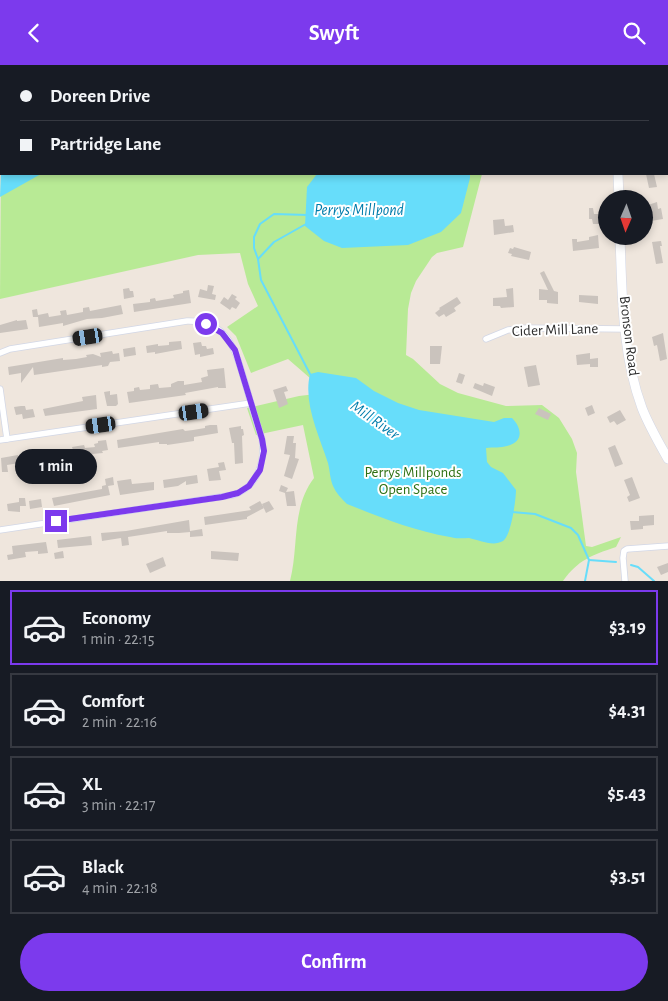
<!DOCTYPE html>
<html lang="en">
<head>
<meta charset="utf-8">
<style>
	body { margin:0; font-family:"Alegreya Sans",sans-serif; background:#20242c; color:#f1f3f6; height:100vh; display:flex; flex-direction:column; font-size:19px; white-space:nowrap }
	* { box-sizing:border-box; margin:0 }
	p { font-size:16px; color:#9ea1a6 }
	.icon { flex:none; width:28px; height:28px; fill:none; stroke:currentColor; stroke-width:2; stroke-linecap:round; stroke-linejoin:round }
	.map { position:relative; height:516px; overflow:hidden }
	.sheet { display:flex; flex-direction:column; background:#171b24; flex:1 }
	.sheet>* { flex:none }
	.banner { position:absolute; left:0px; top:0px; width:669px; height:110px; box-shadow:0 2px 8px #0003; display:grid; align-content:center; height:110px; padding:0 20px; background:#171b24 }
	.needle { width:32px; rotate:182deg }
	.controls { position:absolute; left:598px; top:125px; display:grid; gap:10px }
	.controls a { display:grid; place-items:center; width:55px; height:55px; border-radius:50%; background:#171b24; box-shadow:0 2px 8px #0003; font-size:25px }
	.end { position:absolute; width:22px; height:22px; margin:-11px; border:6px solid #7c3aed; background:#fff; box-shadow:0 0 0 2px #fff }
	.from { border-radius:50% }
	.bubble { position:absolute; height:35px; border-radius:18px; background:#171b24; box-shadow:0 2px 8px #0003; font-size:16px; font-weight:700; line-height:35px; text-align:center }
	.car { position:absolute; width:15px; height:30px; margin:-15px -8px; border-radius:6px; box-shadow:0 0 4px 1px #0007; background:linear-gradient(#222 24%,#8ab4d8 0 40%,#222 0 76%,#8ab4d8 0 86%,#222 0) }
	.banner b { display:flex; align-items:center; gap:18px; height:48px; font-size:19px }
	.banner b+b { border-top:1px solid #363941 }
	.banner i { width:12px; height:12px; background:#f1f3f6 }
	ul { padding:9px 0 0; list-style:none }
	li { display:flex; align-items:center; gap:15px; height:75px; margin:0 10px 8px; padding:0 10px; border:2px solid #363941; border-radius:0px }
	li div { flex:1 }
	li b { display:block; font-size:19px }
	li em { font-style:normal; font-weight:700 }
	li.active { border-color:#7c3aed }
	li>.icon { width:45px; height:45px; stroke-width:1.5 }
	.cta { display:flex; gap:10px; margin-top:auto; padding:10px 20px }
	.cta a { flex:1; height:58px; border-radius:30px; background:#7c3aed; color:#fff; font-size:20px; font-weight:700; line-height:58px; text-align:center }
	header { display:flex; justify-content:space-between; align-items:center; height:65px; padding:0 20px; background:#7c3aed; color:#fff; font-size:22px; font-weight:700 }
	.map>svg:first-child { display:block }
	.green { fill:#b8ea95 }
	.water { fill:#67ddfa }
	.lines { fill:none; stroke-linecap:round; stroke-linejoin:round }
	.stream { stroke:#67ddfa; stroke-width:2 }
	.building { fill:#cac3bd }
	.minor-casing { stroke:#d2d7e6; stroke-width:7 }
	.secondary-casing { stroke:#d2d7e6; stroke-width:10 }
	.minor { stroke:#fff; stroke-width:5.5 }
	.secondary { stroke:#fff; stroke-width:9 }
	.route { stroke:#7c3aed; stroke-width:6 }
	.labels { text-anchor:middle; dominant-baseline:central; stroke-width:4; stroke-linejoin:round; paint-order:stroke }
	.street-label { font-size:15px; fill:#2c2c2c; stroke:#fff }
	.park-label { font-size:15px; fill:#2e7114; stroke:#fff }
	.water-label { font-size:16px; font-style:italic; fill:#017cab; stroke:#fff }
</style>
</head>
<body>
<header><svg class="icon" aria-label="back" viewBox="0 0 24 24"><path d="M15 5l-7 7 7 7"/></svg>Swyft<svg class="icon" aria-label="search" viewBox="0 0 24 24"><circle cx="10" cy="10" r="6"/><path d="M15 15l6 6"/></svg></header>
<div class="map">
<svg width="668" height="516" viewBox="0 0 668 516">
	<rect width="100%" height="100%" fill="#efe6dd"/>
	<g class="green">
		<path d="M0,0h146l1,1h-146v41z"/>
		<path d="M183,0h118v1h-122z"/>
		<path d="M400,0h109l-110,1z"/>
		<path d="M1,94v15h481l-19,73 -26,6 -5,4 -16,24 -5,12 -3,16 -2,46 7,4 27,25 18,9 48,13 36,-1 17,13 13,21 5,14 -1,19 10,74 6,1 29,-10 -5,10c-24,8 -38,13 -53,34h-273c9,-34 1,-73 24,-103l-11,-53 -47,10 -9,-27 52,-12 17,-2 2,-9 -30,-26 -37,14 -15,-37 -9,-9 31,-21 -10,-22 -8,-31 -42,2 -198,44z"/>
	</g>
	<g class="water">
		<path d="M1,107v2h40l-41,23z"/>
		<path d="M317,109h153v4l-9,35 -20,19 -33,13 -66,3 -18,-7 -19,-15 2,-39z"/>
		<path d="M318,307l38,6 18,13 24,12 21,7 75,12 10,-4h8c10,10 12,24 -5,28 -6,2 -14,1 -21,2l1,14 4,5 12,6 13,17c0,10 -5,46 -13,51 -10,6 -24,-1 -34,-3 -7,0 -13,1 -19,-1 -36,-6 -70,-20 -103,-33 -6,-6 -11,-11 -14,-18 -3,-7 -3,-15 -5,-23 -9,-28 -25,-60 -18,-89z"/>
	</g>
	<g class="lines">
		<g class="stream">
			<path d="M306,159l-32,18 -16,17 3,21 49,94"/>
			<path d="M258,194l-4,-11v-11l6,-13 14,-10 34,1"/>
			<path d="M512,447l23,2 36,14 7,7 11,25 -4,21"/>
			<path d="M589,495l27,2"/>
			<path d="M631,500l7,2 16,14"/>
		</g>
	</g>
	<g class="building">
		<path d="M646,109h8l3,13 -8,1z"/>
		<path d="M657,137l1,7 3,-1 2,11 -12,2 -3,-16z"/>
		<path d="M589,143h4l1,6h6l1,10h-8l-1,-5h-3z"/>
		<path d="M504,154l1,7 8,-1 1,7 -20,3 -1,-15z"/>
		<path d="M598,170l1,13 -26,3 -1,-12h5v3l12,-2v-3z"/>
		<path d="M661,176l1,5h-2l3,17 -7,1 -4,-22z"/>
		<path d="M514,182l17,5 -2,8 -18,-4 1,-2 -4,-1 2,-5 3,1z"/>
		<path d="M544,206l10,20 4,1v12l-11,-1v-3h-8v-11l9,1 -8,-17z"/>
		<path d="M208,220l6,1 -2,8 4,1 -1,5 -17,-3 2,-8 7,2z"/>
		<path d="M129,223l1,3h3l1,6 -10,2 -1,-10z"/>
		<path d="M513,223l1,19 -13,1 -1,-2h-7v-8l14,-1 -1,-8z"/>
		<path d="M189,225l2,13 -57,9 -1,-8 17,-2v-3l5,-1 1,3 18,-3 -1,-3 10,-2v-2z"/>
		<path d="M232,229l5,3 -2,2 5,4 -4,6 -4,-2 -2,3 -10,-7 4,-6 4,3z"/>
		<path d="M579,230l19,1v8l-19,-2z"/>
		<path d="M457,232l4,6 -7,5 2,3 -10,6 -2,-3 -5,3 -4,-4 5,-4 -1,-1z"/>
		<path d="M121,240l2,9 -21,4 -15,1 -24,7v-3l-24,4 -1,-10h-5l-1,-7 5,-1 1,6 10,-2 1,4 12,-2 -1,-4 6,-1 1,5 16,-3v-4l6,-1 1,4z"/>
		<path d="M17,255v1l9,-1 2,9 -28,4v-8z"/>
		<path d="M663,268l4,26 -7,2 -3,-16 -3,1 -2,-9z"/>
		<path d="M181,276l1,8 -27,5v-2l-8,1 -1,-7 12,-2v2l11,-1v-3z"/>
		<path d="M201,277l1,4h4l1,3 6,-1 1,6 -14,3v-3l-5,1 -2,-12z"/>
		<path d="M430,281h12l-2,18h-10z"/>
		<path d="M135,282l1,8 -12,2 -1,-8z"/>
		<path d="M112,286l1,3 6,-1 1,8 -10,1 -2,4 -6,1v-2l-68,10 -1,-8 -12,16v-10l-12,2 -1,-8 55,-9v2l13,-1 11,-2 -1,-2 7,-1 8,3 -1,-4z"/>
		<path d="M590,288v6l8,-1v9h-8v-3l-13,1 -1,-10z"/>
		<path d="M536,300l4,20 -12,2 -4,-20z"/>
		<path d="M224,303l2,20h-8v-1l-33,6 1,2 -57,8 -2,-11 7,-1v-3l5,-1 1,3 10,-1v-4l8,-1 1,4 12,-1v-3l7,-3h6v4l18,-3 -1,-4 7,-2 -1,-6z"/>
		<path d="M459,308l6,2 -3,9 -6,-2z"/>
		<path d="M475,318l8,3 1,-3 11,4 -3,9 -19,-8z"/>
		<path d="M286,321l2,5 -4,1 4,12 -9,4 -6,-18z"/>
		<path d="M110,326v4l7,-1 1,10 -2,2h-9l-3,-14z"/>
		<path d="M96,330l1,14 -52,7 -2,-7 40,-8 -1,-4z"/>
		<path d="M592,340l3,8 -7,3 -3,-8z"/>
		<path d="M21,341h4l1,4 7,-1 2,8 -12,2 -1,-5 -6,1 -2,-8z"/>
		<path d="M539,343l12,6 -3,6 -13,-6z"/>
		<path d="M620,345l6,10 -9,5 -3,-4 -4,2 -3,-6z"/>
		<path d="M210,360h7l1,8 -24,4v4l-27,4v-1h-8v-2l-41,6 -1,-8 66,-11 2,2 8,-1 12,-2v-2z"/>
		<path d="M241,361v3h2l1,6 -2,1 1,27 -8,1 -1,-21h-2l-3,-15z"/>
		<path d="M287,371h7l-1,7h3l-1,15 4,1 -7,20 -8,-3 6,-21 -6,-1z"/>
		<path d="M106,375l2,10 -6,1 1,2 -22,2 1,6 -19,2v-3l-11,2 -1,-12 12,-1v2l10,-1 -1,-3 12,-2 1,3 10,-1 -1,-3 4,-1v-2z"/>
		<path d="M615,380l8,19 -8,3 -7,-19z"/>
		<path d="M40,388l1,7 -12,2 -1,-8z"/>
		<path d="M18,390l1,8 -12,2 1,7h-6l-1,-14z"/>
		<path d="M224,397l2,8 -7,1 2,9 -12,1 -2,-12 12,-2 -1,-4z"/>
		<path d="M197,410l1,8 -12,2v-4l-8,5 -14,2 -1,-8z"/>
		<path d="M113,412l1,8 -6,1 2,9 -56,11 -2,-8 50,-9v-3l4,-1 -1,-6z"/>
		<path d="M632,412l8,21 -11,4 -2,-5 3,-2 -6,-15z"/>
		<path d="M131,414l1,5 22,-2v8l-34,5 -3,-14z"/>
		<path d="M281,420l7,3 -2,4 8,-1 2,15h-9l-2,-13 -6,-2z"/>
		<path d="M19,433h6l1,8h-6v6l-12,-1 -1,-7 12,-2z"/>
		<path d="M41,434l1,8 -12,2 -1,-8z"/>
		<path d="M260,436l4,7 -17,9v2l-42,6 -1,-8 47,-7 -2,-3z"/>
		<path d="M269,436l5,8 -8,4 -4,-9z"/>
		<path d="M654,450v10l-11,1v3l-12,1 -1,-9h9v-5z"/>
		<path d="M189,455l1,11 12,-2 1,7 -13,1v-5l-11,1h-12v-2l-39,6 1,8 -7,1 -1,-8 -19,3 -1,-8 25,-2z"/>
		<path d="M91,471l1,9 -34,3 -1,-8z"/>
		<path d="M46,477l2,11 -10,1v-3l-13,1 1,5 -18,3 -1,-5 6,-1 -1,-8z"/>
		<path d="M63,486l1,7 -9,1 -1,-6z"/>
		<path d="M211,486l28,2 -1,8 -27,-2z"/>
		<path d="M163,492l3,9 -16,7 -4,-9z"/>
		<path d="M668,498v9l-7,3 -4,-8z"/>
	</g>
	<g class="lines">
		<g class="minor-casing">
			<g id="minor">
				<path d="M486,274l22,-9 18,-2 99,1"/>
				<path d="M0,288l10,-4 177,-28c43,-1 49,32 59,65 5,18 10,35 16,53 3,23 -4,48 -29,56l-233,35"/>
				<path d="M0,324l7,50"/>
				<path d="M0,375l251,-37"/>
				<path d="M625,516l-2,-23 1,-7 3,-2 41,-3"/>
			</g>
		</g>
		<g class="secondary-casing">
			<g id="secondary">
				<path d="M584,0l1,1"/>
				<path d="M618,109l1,25"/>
				<path d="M620,171c2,57 2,118 22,172 7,18 17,35 26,51"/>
			</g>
		</g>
		<use href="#minor" class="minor"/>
		<use href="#secondary" class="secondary"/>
	</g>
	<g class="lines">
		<path class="route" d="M56,456l166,-24 16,-4 11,-7 11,-16 4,-19 -2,-12 -27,-89 -13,-17 -16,-9"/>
	</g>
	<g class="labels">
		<g class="street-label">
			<text transform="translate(555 265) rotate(-2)">Cider Mill Lane</text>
			<text transform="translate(629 271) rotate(83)">Bronson Road</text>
		</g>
		<g class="park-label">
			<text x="413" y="407">Perrys Millponds<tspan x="413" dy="17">Open Space</tspan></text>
		</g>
		<g class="water-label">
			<text x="359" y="145">Perrys Millpond</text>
			<text transform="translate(375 355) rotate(35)">Mill River</text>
		</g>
	</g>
</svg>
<div class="controls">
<a><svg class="needle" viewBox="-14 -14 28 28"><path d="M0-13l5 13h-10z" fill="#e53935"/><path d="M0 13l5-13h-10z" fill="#9ea1a6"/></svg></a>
</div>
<i class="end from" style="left:206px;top:259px"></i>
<i class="end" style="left:56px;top:456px"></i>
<div class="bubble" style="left:15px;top:384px;width:82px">1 min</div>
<i class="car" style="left:88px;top:272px;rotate:261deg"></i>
<i class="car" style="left:194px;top:347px;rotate:82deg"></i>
<i class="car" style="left:101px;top:360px;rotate:262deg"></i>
<div class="banner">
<b><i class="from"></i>Doreen Drive</b>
<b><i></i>Partridge Lane</b>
</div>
</div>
<section class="sheet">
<ul>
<li class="active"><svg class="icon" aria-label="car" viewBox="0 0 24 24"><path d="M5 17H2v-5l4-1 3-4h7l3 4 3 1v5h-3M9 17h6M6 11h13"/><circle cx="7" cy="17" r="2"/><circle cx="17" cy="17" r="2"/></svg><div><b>Economy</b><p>1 min · 22:15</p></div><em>$3.19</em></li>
<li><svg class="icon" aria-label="car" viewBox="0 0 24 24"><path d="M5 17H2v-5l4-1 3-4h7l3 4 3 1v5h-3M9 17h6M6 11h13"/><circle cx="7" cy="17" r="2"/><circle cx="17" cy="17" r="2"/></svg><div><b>Comfort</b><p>2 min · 22:16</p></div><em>$4.31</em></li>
<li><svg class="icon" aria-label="car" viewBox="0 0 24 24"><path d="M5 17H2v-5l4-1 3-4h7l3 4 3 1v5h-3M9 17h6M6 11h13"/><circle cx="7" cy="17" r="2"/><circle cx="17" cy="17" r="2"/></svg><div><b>XL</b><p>3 min · 22:17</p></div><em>$5.43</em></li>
<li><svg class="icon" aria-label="car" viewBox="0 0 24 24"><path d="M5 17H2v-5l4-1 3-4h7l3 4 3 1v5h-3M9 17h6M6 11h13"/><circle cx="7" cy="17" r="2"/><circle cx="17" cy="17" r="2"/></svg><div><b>Black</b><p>4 min · 22:18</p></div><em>$3.51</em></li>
</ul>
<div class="cta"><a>Confirm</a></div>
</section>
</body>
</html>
